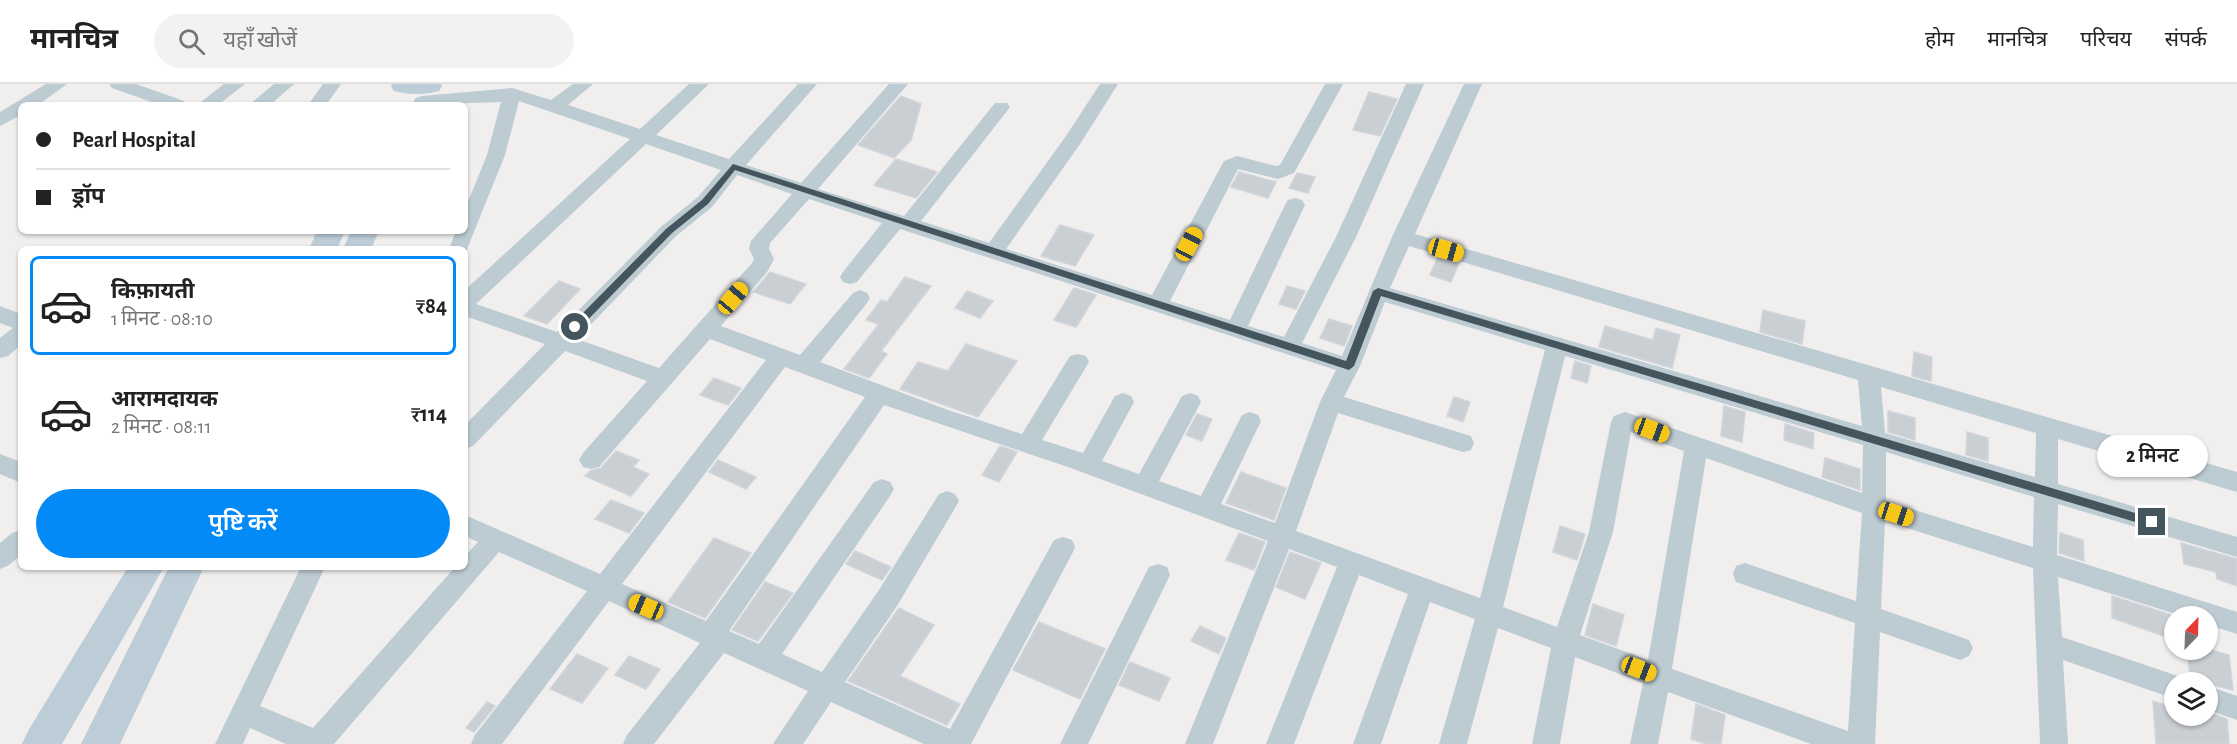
<!DOCTYPE html>
<html lang="hi">
<head>
<meta charset="utf-8">
<style>
	body { margin:0; font-family:"Alegreya Sans","Noto Sans Devanagari",sans-serif; background:#f2f2f2; color:#222; height:100vh; display:flex; flex-direction:column; font-size:22px; white-space:nowrap }
	* { box-sizing:border-box; margin:0 }
	p { font-size:20px; color:#767676 }
	.icon { flex:none; width:33px; height:33px; fill:none; stroke:currentColor; stroke-width:2; stroke-linecap:round; stroke-linejoin:round }
	.map { position:relative; flex:1; overflow:hidden }
	.side { position:absolute; left:18px; top:162px; width:450px; height:324px; display:flex; flex-direction:column; background:#fff; border-radius:9px; box-shadow:0 2px 4px #0004 }
	.side>* { flex:none }
	.banner { position:absolute; left:18px; top:18px; width:450px; height:132px; border-radius:9px; box-shadow:0 2px 4px #0004; display:grid; align-content:center; height:132px; padding:0 18px; background:#fff }
	.needle { width:39px; rotate:23deg }
	.controls { position:absolute; left:2164px; top:522px; display:grid; gap:12px }
	.controls a { display:grid; place-items:center; width:54px; height:54px; border-radius:50%; background:#fff; box-shadow:0 2px 4px #0004; font-size:30px }
	.end { position:absolute; width:27px; height:27px; margin:-14px; border:8px solid #44555e; background:#fff; box-shadow:0 0 0 3px #fff }
	.from { border-radius:50% }
	.bubble { position:absolute; height:42px; border-radius:21px; background:#fff; box-shadow:0 2px 4px #0004; font-size:20px; font-weight:600; line-height:42px; text-align:center }
	.car { position:absolute; width:18px; height:36px; margin:-18px -9px; border-radius:8px; box-shadow:0 0 4px 2px #0007; background:linear-gradient(#f5c518 24%,#345 0 40%,#f5c518 0 76%,#345 0 86%,#f5c518 0) }
	.banner b { display:flex; align-items:center; gap:21px; height:57px; font-size:22px }
	.banner b+b { border-top:2px solid #e0e0e0 }
	.banner i { width:15px; height:15px; background:#222 }
	ul { padding:10px 0 0; list-style:none }
	li { display:flex; align-items:center; gap:18px; height:99px; margin:0 12px 9px; padding:0 6px; border:3px solid transparent; border-radius:9px }
	li div { flex:1 }
	li b { display:block; font-size:22px }
	li em { font-style:normal; font-weight:600 }
	li.on { border-color:#038af7 }
	li>.icon { width:54px; height:54px; stroke-width:1.5 }
	.button { display:flex; gap:12px; margin-top:auto; padding:12px 18px }
	.button a { flex:1; height:69px; border-radius:36px; background:#038af7; color:#fff; font-size:24px; font-weight:600; line-height:69px; text-align:center }
	header { display:flex; align-items:center; gap:36px; box-sizing:border-box; height:84px; padding:0 30px; background:#fff; border-bottom:2px solid #e0e0e0 }
	header strong { font-size:28px }
	nav { display:flex; gap:33px; margin-inline-start:auto; font-size:21px }
	.search { width:420px; height:54px; background:#f2f2f2; display:flex; align-items:center; gap:15px; box-sizing:border-box; padding:0 21px; border-radius:33px; color:#767676; font-size:22px }
	.map>svg:first-child { display:block }
	.building { fill:#cacfd4; stroke:#d1d5db; stroke-width:1.5 }
	.lines { fill:none; stroke-linecap:round; stroke-linejoin:round }
	.street { fill:#bdcbd2; fill-rule:evenodd }
	.secondary { fill:#bccdd8; fill-rule:evenodd }
	.route { fill:#44555e }
</style>
</head>
<body>
<header>
<strong>मानचित्र</strong>
<div class="search"><svg class="icon" aria-label="search" viewBox="0 0 24 24"><circle cx="10" cy="10" r="6"/><path d="M15 15l6 6"/></svg>यहाँ खोजें</div>
<nav><a>होम</a><a>मानचित्र</a><a>परिचय</a><a>संपर्क</a></nav>
</header>
<div class="map">
<svg width="2237" height="660" viewBox="0 0 2237 660">
	<rect width="100%" height="100%" fill="#f1eeee"/>
	<g class="building">
		<path d="M1369,8l28,7 -17,37 -27,-6z"/>
		<path d="M901,12l20,8 -10,36 -17,18 -36,-13z"/>
		<path d="M896,75l41,13 -21,26 -42,-13z"/>
		<path d="M1239,88l37,10 -8,16 -37,-11z"/>
		<path d="M1297,89l18,4 -7,16 -19,-5z"/>
		<path d="M1060,141l34,10 -19,31 -34,-10z"/>
		<path d="M1438,173l21,6 -8,19 -21,-7z"/>
		<path d="M770,188l36,12 -16,20 -37,-12z"/>
		<path d="M905,193l26,9 -50,65 6,3 -18,24 -25,-9 35,-45 -13,-4 15,-20 6,2z"/>
		<path d="M559,197l21,8 -33,35 -23,-8z"/>
		<path d="M1287,202l18,5 -9,18 -17,-5z"/>
		<path d="M1074,204l22,7 -20,32 -22,-7z"/>
		<path d="M967,207l26,10 -13,17 -25,-10z"/>
		<path d="M1763,226l42,11 -3,23 -42,-12z"/>
		<path d="M1329,235l23,7 -8,20 -24,-8z"/>
		<path d="M1605,242l48,14 3,-12 24,7 -8,33 -73,-21z"/>
		<path d="M966,260l51,17 -39,56 -78,-28 18,-27 30,9z"/>
		<path d="M1914,268l18,5 -1,24 -19,-5z"/>
		<path d="M1575,277l16,5 -4,17 -16,-5z"/>
		<path d="M714,294l27,10 -13,17 -28,-10z"/>
		<path d="M1454,313l16,5 -7,20 -16,-6z"/>
		<path d="M1724,322l21,6 -3,30 -21,-6z"/>
		<path d="M1888,327l27,7v22l-27,-8z"/>
		<path d="M1197,330l15,5 -10,22 -16,-6z"/>
		<path d="M1785,340l29,9 -1,16 -29,-9z"/>
		<path d="M1967,348l21,6v23l-22,-6z"/>
		<path d="M1000,362l17,6 -18,30 -17,-7z"/>
		<path d="M616,367l23,9 -6,7 16,7 -18,22 -46,-20 5,-5 11,-3z"/>
		<path d="M1825,374l35,11v21l-38,-13z"/>
		<path d="M718,376l38,17 -10,12 -37,-17z"/>
		<path d="M1241,388l45,16 -12,32 -48,-17z"/>
		<path d="M611,416l33,13 -15,20 -34,-14z"/>
		<path d="M1560,442l25,8 -8,26 -24,-8z"/>
		<path d="M1239,449l26,9 -11,28 -28,-10z"/>
		<path d="M2060,449l23,7 1,21 -25,-8z"/>
		<path d="M714,454l37,15 -46,65 -37,-16z"/>
		<path d="M2181,459l56,16v27l-20,-7 -1,-7 -32,-8z"/>
		<path d="M855,467l36,16 -9,13 -36,-16z"/>
		<path d="M1290,468l31,11 -16,36 -29,-12z"/>
		<path d="M765,498l28,11 -35,48 -26,-11z"/>
		<path d="M2112,512l63,20v24l-63,-22z"/>
		<path d="M1593,520l31,11 -8,31 -31,-11z"/>
		<path d="M899,524l35,17 -34,51 60,28 -13,21 -99,-44z"/>
		<path d="M1039,538l66,27 -25,50 -67,-29z"/>
		<path d="M1200,542l26,12 -7,16 -28,-13z"/>
		<path d="M2187,566h24l18,5 4,35 -25,-6v-2l-18,-6z"/>
		<path d="M577,570l31,14 -26,35 -32,-14z"/>
		<path d="M629,572l31,13 -14,20 -31,-14z"/>
		<path d="M1130,578l40,16 -11,23 -40,-16z"/>
		<path d="M2153,617l22,7v8h33v-4l19,7 2,25h-73z"/>
		<path d="M487,618l8,4 -21,26 -8,-4z"/>
		<path d="M1696,620l29,11 -4,29h-15l-15,-5z"/>
	</g>
	<g class="lines">
		<g class="street">
			<path d="M46,0h21l-29,21h-17v10l-21,11v-14z"/>
			<path d="M109,0h27l48,17 3,4h-27l-48,-17z"/>
			<path d="M224,0h21l-27,21h-21z"/>
			<path d="M274,0h20l-24,21h-21z"/>
			<path d="M323,0h18l-15,21h-18z"/>
			<path d="M573,0h20l-25,21 72,24 49,-45h20l-53,51 73,24 69,-75h19l-71,81 55,18 88,-99h19l-90,105 86,27 91,-113h12l3,4 -3,4 -86,110 68,22 77,-107 34,-52h18l-38,60 -74,105 146,46 72,-134 13,-5 39,10 4,-1 45,-81h18l-49,89 -16,6 -40,-10 -68,132 60,19 55,-115 3,-5 7,-2 7,2 3,5 -57,121 36,11 52,-100 70,-153h18l-68,153 -54,106 40,13 50,-119 72,-153h18l-67,150 822,238v20l-179,-53v45l179,53v20l-179,-53 -1,51 180,57v22l-29,-9v-9h-26l-124,-39 4,60 113,38 9,3 2,4h-11v17l-112,-39 5,84h-28l-7,-176 -148,-47 -4,88 88,31 4,8 -4,8 -9,4 -80,-28 -5,112h-64l-143,-52 -10,52h-28l13,-61 -68,-26 -15,87h-28l19,-96 -53,-20 -31,116h-28l36,-125 -45,-17 -49,142h-28l55,-150 -49,-19 -65,169h-28l71,-177 -48,-18 -76,195h-28l83,-203 -200,-74 -184,-62 -155,226 30,13 115,-162 8,-3 8,3 4,7 -4,7 -108,158 40,18 57,-82 60,-96 8,-3 8,3 4,7 -4,7 -58,98 -52,76 105,47 104,-189 9,-3 9,3 3,7 -3,7 -101,190h-47l-93,-42 -28,42h-30l35,-53 -84,-38 -70,91h-31l4,-9 73,-92 -91,-42 -107,143h-31l4,-9 112,-144 -88,-39 -165,192h-48l-36,-16 -7,16h-28l86,-177h24l-65,139 53,22 142,-161h10v-11l13,-14 -13,-6v-21l135,59 166,-214 -56,-21 -111,128 -8,2 -8,-2 -4,-7 4,-7 64,-72 -82,-30 -92,95 -8,3v-24l80,-81 -80,-28v-26l165,-151 -111,-38 -14,54 -40,99v-5h-16l7,-18h9v-22l22,-54 14,-53 -86,3 -2,-3 3,-4 6,-2 90,-8 39,12zM646,60l75,26 -23,27 -36,29 -105,106 -81,-28zM737,91l55,19 -41,47 -2,8 5,10 -2,4 -93,105 -82,-29 99,-103 36,-29zM809,115l73,24 -39,49 -3,5 3,5 7,2 7,-2 43,-53 436,141 -16,32 -45,121 -54,-19 40,-83 -3,-6 -8,-3 -8,3 -41,81 -42,-15 42,-79 -3,-6 -8,-3 -8,3 -43,78 -37,-13 32,-59 -3,-6 -8,-3 -8,3 -32,57 -41,-13 47,-78 -3,-6 -8,-2 -8,2 -48,78 -74,-24 -128,-48 47,-59 3,-5 -3,-5 -7,-3 -7,3 -53,62 -79,-29 46,-54 7,-13 -5,-10 1,-6zM1409,162l449,134 4,46 -472,-138zM1385,218l160,48 -65,248 -184,-67 42,-118 125,39 8,-2 3,-7 -3,-7 -127,-39 16,-31zM1565,272l298,89 -1,48 -237,-81 -11,4 -3,6 -22,110 -32,95 -54,-20zM785,283l80,30 -159,224 -84,-37zM1881,303l155,46 -1,44 -150,-44zM1631,348l53,19 -36,209 -68,-25 33,-103zM1886,368l148,45 -1,50 -147,-46zM1706,374l156,55 -6,88 -111,-38 -9,3 -3,8 3,8 119,41 -7,108 -176,-62z"/>
			<path d="M0,222l21,8v31l-13,11 -8,2v-20l13,-10 -13,-5z"/>
			<path d="M0,370l21,8v21l-21,-9z"/>
			<path d="M21,446v25l-12,10 -9,4v-26l12,-10z"/>
			<path d="M1158,480l9,3 3,8 -82,169h-28l89,-177z"/>
			<path d="M2208,602l29,10v24l-29,-10z"/>
		</g>
		<g class="secondary">
			<path d="M392,0h49l1,2 -3,5c-14,4 -31,4 -45,0l-3,-5z"/>
			<path d="M317,147h28l-8,18h-28z"/>
			<path d="M351,147h28l-8,18h-28z"/>
			<path d="M128,483h36l-102,177h-40l6,-13z"/>
			<path d="M169,483h35l-84,177h-39z"/>
		</g>
	</g>
	<path class="route" d="M733,80l613,197 27,-70 5,-3 774,230 5,4 -5,5 -771,-231 -27,70 -5,4 -614,-200 -27,34 -36,29 -94,97h-7v-5l95,-96 36,-29z"/>
</svg>
<div class="controls">
<a><svg class="needle" viewBox="-14 -14 28 28"><path d="M0-13l5 13h-10z" fill="#e53935"/><path d="M0 13l5-13h-10z" fill="#767676"/></svg></a>
<a><svg class="icon" aria-label="layers" viewBox="0 0 24 24"><path d="M12 4l9 5-9 5-9-5zM3 14l9 5 9-5"/></svg></a>
</div>
<i class="end from" style="left:575px;top:243px"></i>
<i class="end" style="left:2152px;top:438px"></i>
<div class="bubble" style="left:2097px;top:351px;width:111px">2 मिनट</div>
<i class="car" style="left:1189px;top:160px;rotate:28deg"></i>
<i class="car" style="left:1446px;top:166px;rotate:106deg"></i>
<i class="car" style="left:733px;top:214px;rotate:40deg"></i>
<i class="car" style="left:1652px;top:346px;rotate:110deg"></i>
<i class="car" style="left:1896px;top:430px;rotate:108deg"></i>
<i class="car" style="left:646px;top:523px;rotate:293deg"></i>
<i class="car" style="left:1639px;top:585px;rotate:111deg"></i>
<div class="banner">
<b><i class="from"></i>Pearl Hospital</b>
<b><i></i>ड्रॉप</b>
</div>
<section class="side">
<ul>
<li class="on"><svg class="icon" aria-label="car" viewBox="0 0 24 24"><path d="M5 17H2v-5l4-1 3-4h7l3 4 3 1v5h-3M9 17h6M6 11h13"/><circle cx="7" cy="17" r="2"/><circle cx="17" cy="17" r="2"/></svg><div><b>किफ़ायती</b><p>1 मिनट · 08:10</p></div><em>₹84</em></li>
<li><svg class="icon" aria-label="car" viewBox="0 0 24 24"><path d="M5 17H2v-5l4-1 3-4h7l3 4 3 1v5h-3M9 17h6M6 11h13"/><circle cx="7" cy="17" r="2"/><circle cx="17" cy="17" r="2"/></svg><div><b>आरामदायक</b><p>2 मिनट · 08:11</p></div><em>₹114</em></li>
</ul>
<div class="button"><a>पुष्टि करें</a></div>
</section>
</div>
</body>
</html>
